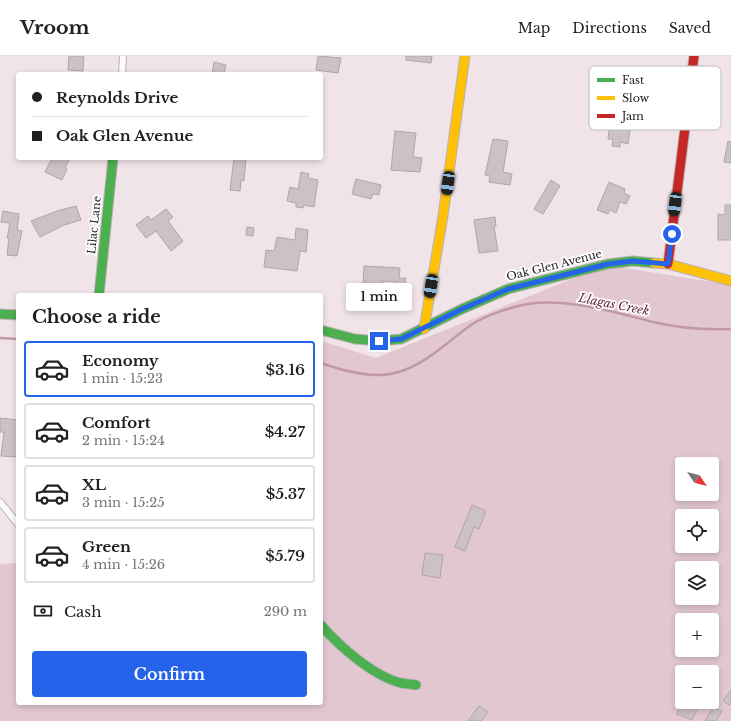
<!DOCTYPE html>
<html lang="en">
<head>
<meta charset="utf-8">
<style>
	body { margin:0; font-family:"Libre Baskerville",serif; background:#f2f2f2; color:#202124; height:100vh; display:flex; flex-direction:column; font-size:15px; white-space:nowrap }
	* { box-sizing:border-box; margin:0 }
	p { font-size:13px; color:#757577 }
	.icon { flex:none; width:22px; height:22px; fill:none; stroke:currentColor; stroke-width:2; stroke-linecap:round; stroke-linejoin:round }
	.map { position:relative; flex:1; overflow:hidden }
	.side { position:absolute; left:16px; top:237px; width:307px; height:412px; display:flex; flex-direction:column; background:#fff; border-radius:4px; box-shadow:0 2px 6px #0003 }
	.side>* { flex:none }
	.guide { position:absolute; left:16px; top:16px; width:307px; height:88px; border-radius:4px; box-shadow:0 2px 6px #0003; display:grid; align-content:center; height:88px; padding:0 16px; background:#fff }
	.needle { width:26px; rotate:125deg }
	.fabs { position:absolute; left:675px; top:401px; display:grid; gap:8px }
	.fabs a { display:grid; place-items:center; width:44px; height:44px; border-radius:4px; background:#fff; box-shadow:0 2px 6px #0003; font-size:20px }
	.end { position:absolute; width:18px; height:18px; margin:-9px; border:5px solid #2563eb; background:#fff; box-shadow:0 0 0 2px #fff }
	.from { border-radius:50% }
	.bubble { position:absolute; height:28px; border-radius:4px; background:#fff; box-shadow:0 2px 6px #0003; font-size:13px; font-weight:600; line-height:28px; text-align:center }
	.car { position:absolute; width:12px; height:24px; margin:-12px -6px; border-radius:5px; box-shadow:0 0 3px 1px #0007; background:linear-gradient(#222 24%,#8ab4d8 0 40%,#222 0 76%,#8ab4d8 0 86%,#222 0) }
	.guide b { display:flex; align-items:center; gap:14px; height:38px; font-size:15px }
	.guide b+b { border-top:1px solid #e0e0e0 }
	.guide i { width:10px; height:10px; background:#202124 }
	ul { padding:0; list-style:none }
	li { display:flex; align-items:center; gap:12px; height:56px; margin:0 8px 6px; padding:0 8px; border:2px solid #e0e0e0; border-radius:4px }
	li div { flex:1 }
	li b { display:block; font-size:15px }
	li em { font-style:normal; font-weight:600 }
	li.current { border-color:#2563eb }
	li>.icon { width:36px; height:36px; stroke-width:1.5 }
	h2 { padding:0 16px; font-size:18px; line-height:48px }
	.pay { display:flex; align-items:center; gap:10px; height:44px; padding:0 16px; font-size:15px }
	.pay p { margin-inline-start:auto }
	.button { display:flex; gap:8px; margin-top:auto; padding:8px 16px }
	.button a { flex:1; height:46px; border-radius:4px; background:#2563eb; color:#fff; font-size:16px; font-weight:600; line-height:46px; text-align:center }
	header { display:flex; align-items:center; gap:24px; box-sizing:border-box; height:56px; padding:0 20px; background:#fff; border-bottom:1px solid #e0e0e0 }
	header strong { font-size:19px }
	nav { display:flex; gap:22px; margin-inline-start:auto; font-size:14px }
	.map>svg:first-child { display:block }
	.green { fill:#e2c7d0; fill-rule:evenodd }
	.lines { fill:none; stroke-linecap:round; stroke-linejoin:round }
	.stream { stroke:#c198a7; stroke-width:2.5 }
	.building { fill:#ccc2c5; stroke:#afa6a9 }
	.street-casing { stroke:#bab1b4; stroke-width:8 }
	.fast-casing { stroke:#bab1b4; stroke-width:11 }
	.slow-casing { stroke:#bab1b4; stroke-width:11 }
	.jam-casing { stroke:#bab1b4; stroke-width:11 }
	.street { stroke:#fdfbfc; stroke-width:6 }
	.fast { stroke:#4caf50; stroke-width:9 }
	.slow { stroke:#ffc107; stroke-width:9 }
	.jam { stroke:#c62828; stroke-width:9 }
	.route { stroke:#2563eb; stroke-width:5 }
	.labels { text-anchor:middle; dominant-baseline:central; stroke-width:3.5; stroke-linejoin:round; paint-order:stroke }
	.street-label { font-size:11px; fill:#272022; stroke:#fff }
	.water-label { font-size:12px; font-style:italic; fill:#652340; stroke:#fff }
	.key { fill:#fff; stroke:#bebcbd; stroke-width:1 }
	.key-label { font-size:11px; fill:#272022 }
</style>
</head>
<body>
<header>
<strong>Vroom</strong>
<nav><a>Map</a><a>Directions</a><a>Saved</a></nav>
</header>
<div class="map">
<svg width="731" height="665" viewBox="0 0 731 665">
	<rect width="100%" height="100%" fill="#f0e4e8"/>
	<path class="green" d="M606,209l125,20v436h-731v-157l18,-1v140h303v-362l55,17zM682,408h30v30h-30zM682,460h30v30h-30zM682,512h30v30h-30zM682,564h30v30h-30zM682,616h30v30h-30z"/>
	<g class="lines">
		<g class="stream">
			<path d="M0,282l18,1"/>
			<path d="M321,307c20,7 41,13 62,12 36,-3 61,-31 88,-50 15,-10 40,-18 57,-21 43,-6 84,8 125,18 25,6 52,8 78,7"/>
		</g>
	</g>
	<g class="building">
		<path d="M69,0h15l-1,15 -15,-1z"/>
		<path d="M318,0l23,2 -3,15 -22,-3z"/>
		<path d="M406,0h26l-1,7 -25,-3z"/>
		<path d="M214,6l12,3 -2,9h-12z"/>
		<path d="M617,57l19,3 -1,7h-4l-3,21 -8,-2v5l-8,-1 1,-7h-5l2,-18h6z"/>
		<path d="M395,75l21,2 -3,24 9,1 -2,14 -29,-2z"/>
		<path d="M493,83l15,2 -5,31 9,2 -2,11 -21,-3 1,-6 -5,-1z"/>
		<path d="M728,85l3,1v21l-7,-1z"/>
		<path d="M52,102h18l-5,10 2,1 -5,11 -17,-8z"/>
		<path d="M234,102h12l-2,23 -3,-1 -1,11 -10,-1z"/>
		<path d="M301,116l8,2 -1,4 10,2 -4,27 -10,-2 -1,3 -7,-1v-4l-9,-2 3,-14 8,2z"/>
		<path d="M356,123l25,6 -2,10 -6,-1 -2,5 -19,-5z"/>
		<path d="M551,124l9,6 -17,28 -9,-5z"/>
		<path d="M609,126l16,7 -1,4 6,3 -4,8 -6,-2 -4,11 -6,-3 -2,4 -11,-4z"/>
		<path d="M725,149h6v35h-13v-26l7,1z"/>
		<path d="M76,150l5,14 -17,5 -24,12 -9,-16 26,-10z"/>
		<path d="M166,153l7,8 -5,4 15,20 -12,10 -15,-20 -10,7 -10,-13 12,-9 3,4z"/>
		<path d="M3,155l16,3 -2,16 5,1 -5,25 -10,-1 2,-17h-2l3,-15 -9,-1z"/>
		<path d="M495,161l1,9h-2l4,25 -19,2 -5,-33z"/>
		<path d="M247,171l7,1 -1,8 -7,-1z"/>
		<path d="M296,172l12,2 -2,22 -6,-1 -3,20 -33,-4 2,-17 8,1 3,-14 18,3z"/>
		<path d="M364,210l36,2 -1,10h7l-1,10 -10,-1 1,-5 -13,-1v3l-20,-1z"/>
		<path d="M0,362l18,2v37l-17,-1 3,-24h-4z"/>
		<path d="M472,449l14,6 -7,18 -5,-2 -9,24 -10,-4z"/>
		<path d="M425,497l18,2 -3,23 -18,-3z"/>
		<path d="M731,634v12l-2,3 -6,-4z"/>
		<path d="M681,646h19l-8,18 -15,-6z"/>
		<path d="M479,650l9,6 -7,9h-13z"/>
		<path d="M713,652l9,3 -6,10h-11z"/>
	</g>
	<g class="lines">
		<g class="street-casing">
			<g id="street">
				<path d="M122,18l1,-18"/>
				<path d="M0,446l18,22"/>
			</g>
		</g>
		<g class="fast-casing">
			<g id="fast">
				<path d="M99,239l14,-137"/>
				<path d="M0,258l18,1"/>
				<path d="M321,274l34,9 24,2 22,-2 61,-30 46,-20 100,-25 25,-3 21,2"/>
				<path d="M321,569c18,21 52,51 80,58 5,1 10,1 15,2"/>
			</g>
		</g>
		<g class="slow-casing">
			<g id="slow">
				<path d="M654,207l14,1 63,17"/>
				<path d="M424,273l19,-113 22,-160"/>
			</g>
		</g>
		<g class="jam-casing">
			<path id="jam" d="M668,208l26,-208"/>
		</g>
		<use href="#street" class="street"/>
		<use href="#fast" class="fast"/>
		<use href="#slow" class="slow"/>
		<use href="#jam" class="jam"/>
	</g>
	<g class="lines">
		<path class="route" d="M379,285l22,-2 61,-30 46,-20 100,-25 25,-3 35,3 4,-30"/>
	</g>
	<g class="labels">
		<g class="street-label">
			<text transform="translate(94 169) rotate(-84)">Lilac Lane</text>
			<text transform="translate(554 209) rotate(-14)">Oak Glen Avenue</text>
		</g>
		<g class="water-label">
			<text transform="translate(614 248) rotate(11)">Llagas Creek</text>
		</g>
	</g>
	<rect x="589" y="10" width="132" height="64" rx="6" class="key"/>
	<rect x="597" y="22" width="18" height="4" fill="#4caf50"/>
	<rect x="597" y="40" width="18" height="4" fill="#ffc107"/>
	<rect x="597" y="58" width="18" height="4" fill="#c62828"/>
	<g class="key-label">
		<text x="622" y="28">Fast</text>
		<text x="622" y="46">Slow</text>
		<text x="622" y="64">Jam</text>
	</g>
</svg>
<div class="fabs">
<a><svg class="needle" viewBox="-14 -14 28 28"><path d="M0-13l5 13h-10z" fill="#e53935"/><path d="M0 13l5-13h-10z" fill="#757577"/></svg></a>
<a><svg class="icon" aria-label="locate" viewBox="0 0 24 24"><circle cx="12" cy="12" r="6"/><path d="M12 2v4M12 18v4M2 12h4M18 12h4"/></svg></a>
<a><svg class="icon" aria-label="layers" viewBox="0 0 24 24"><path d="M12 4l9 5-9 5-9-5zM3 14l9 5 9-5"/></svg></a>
<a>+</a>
<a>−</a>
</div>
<i class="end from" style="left:672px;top:178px"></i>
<i class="end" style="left:379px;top:285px"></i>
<div class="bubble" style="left:346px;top:227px;width:66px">1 min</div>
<i class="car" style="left:448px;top:127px;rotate:188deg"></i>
<i class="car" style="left:675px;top:148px;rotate:187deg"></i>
<i class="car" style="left:431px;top:230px;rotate:189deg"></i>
<div class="guide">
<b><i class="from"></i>Reynolds Drive</b>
<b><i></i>Oak Glen Avenue</b>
</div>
<section class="side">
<h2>Choose a ride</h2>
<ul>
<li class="current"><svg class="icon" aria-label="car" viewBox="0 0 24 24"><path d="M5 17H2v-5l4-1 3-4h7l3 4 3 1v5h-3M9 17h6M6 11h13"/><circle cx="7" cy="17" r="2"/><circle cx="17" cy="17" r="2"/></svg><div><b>Economy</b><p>1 min · 15:23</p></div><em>$3.16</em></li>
<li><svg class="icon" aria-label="car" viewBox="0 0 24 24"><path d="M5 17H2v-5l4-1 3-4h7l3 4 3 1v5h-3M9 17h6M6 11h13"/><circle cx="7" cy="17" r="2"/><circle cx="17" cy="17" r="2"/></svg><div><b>Comfort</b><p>2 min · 15:24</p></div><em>$4.27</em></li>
<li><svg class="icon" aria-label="car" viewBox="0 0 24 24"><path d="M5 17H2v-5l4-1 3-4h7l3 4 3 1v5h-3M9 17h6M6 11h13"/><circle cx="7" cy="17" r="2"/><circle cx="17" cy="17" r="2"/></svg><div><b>XL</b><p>3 min · 15:25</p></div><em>$5.37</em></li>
<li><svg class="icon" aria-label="car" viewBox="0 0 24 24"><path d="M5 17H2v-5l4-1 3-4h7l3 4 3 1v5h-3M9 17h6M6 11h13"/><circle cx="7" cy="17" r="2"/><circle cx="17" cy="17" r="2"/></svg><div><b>Green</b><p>4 min · 15:26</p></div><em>$5.79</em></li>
</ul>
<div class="pay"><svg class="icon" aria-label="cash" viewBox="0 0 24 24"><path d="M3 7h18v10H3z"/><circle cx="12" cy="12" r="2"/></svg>Cash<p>290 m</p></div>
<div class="button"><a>Confirm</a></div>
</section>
</div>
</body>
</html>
